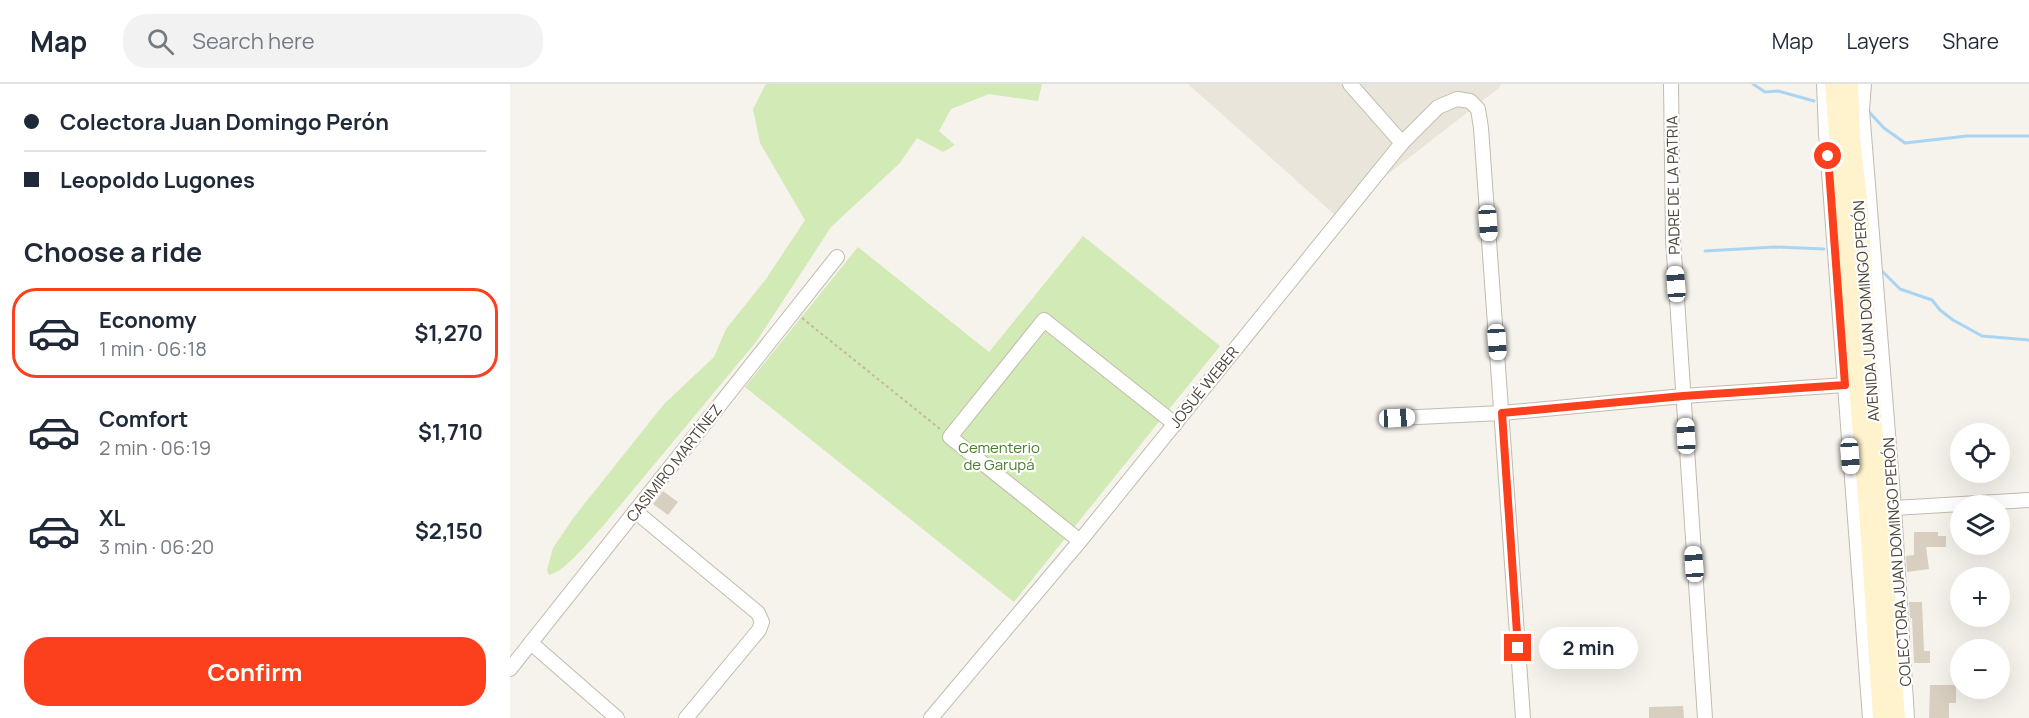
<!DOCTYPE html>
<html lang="en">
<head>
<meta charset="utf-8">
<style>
	body { margin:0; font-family:Manrope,sans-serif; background:#f2f2f3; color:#1f2937; height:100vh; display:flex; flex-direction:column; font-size:22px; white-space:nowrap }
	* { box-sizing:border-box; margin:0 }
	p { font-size:20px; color:#747a83 }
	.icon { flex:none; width:33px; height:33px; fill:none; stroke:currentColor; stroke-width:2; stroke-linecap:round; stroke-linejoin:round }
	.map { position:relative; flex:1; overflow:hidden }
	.sheet { display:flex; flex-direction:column; background:#fff; width:510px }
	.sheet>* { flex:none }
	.top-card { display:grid; align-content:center; height:132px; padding:0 24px; background:#fff }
	.fabs { position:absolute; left:1440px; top:339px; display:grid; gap:12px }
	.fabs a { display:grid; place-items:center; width:60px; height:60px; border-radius:50%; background:#fff; box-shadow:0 6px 24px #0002; font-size:30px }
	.end { position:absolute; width:27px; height:27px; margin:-14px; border:8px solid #fc3f1d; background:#fff; box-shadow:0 0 0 3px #fff }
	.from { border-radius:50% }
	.bubble { position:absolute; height:42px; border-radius:21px; background:#fff; box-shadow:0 6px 24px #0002; font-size:20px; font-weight:700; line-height:42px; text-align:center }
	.car { position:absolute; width:18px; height:36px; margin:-18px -9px; border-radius:8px; box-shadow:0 0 4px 2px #0007; background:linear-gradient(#fff 24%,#345 0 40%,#fff 0 76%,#345 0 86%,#fff 0) }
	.top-card b { display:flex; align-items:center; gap:21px; height:57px; font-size:22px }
	.top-card b+b { border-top:2px solid #e0e1e3 }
	.top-card i { width:15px; height:15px; background:#1f2937 }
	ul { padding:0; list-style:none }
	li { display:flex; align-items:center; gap:18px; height:90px; margin:0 12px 9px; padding:0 12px; border:3px solid transparent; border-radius:24px }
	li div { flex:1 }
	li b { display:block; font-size:22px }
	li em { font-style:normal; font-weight:700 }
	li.current { border-color:#fc3f1d }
	li>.icon { width:54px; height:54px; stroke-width:1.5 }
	h2 { padding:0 24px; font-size:27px; line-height:72px }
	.primary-button { display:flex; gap:12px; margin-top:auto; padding:12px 24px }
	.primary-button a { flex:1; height:69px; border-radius:24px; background:#fc3f1d; color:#fff; font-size:24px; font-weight:700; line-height:69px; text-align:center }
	header { display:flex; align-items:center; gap:36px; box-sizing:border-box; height:84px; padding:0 30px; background:#fff; border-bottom:2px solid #e0e1e3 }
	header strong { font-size:28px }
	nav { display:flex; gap:33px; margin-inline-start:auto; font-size:21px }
	.search { width:420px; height:54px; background:#f2f2f3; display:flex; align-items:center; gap:15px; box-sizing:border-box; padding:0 21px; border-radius:24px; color:#747a83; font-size:22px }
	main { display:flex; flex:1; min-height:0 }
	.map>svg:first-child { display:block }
	.residential { fill:#eae5da }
	.green { fill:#d2eab5 }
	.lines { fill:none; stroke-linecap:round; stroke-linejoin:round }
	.stream { stroke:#a9d4f2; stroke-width:3 }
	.building { fill:#d8cfc1 }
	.minor-casing { stroke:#c2bbae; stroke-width:16 }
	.secondary-casing { stroke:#d6c79b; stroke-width:21 }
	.path { stroke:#c4b79f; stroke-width:2; stroke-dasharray:3 3; stroke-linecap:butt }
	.minor { stroke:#fff; stroke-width:14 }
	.secondary { stroke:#fff3cd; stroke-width:18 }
	.route { stroke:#fc3f1d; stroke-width:8 }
	.labels { text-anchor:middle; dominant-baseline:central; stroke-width:4.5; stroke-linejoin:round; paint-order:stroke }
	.street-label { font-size:15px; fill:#4b4439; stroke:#fff }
	.park-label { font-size:15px; fill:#4a7f2a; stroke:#fff }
</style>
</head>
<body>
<header>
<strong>Map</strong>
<div class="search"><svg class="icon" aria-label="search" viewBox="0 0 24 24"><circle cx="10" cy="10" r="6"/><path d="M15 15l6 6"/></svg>Search here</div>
<nav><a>Map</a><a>Layers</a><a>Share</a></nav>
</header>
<main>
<section class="sheet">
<div class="top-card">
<b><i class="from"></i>Colectora Juan Domingo Perón</b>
<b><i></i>Leopoldo Lugones</b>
</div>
<h2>Choose a ride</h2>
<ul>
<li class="current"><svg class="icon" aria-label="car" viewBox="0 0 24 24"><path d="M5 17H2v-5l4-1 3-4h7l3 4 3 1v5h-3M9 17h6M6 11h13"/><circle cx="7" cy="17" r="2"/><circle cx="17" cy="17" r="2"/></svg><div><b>Economy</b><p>1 min · 06:18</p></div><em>$1,270</em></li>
<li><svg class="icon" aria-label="car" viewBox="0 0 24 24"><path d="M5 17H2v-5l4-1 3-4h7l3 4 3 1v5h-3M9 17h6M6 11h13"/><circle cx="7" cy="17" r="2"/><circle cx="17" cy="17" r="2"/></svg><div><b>Comfort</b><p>2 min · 06:19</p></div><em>$1,710</em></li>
<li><svg class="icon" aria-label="car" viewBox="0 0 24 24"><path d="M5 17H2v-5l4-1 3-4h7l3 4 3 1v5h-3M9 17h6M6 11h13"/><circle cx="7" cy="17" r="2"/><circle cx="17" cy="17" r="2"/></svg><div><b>XL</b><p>3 min · 06:20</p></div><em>$2,150</em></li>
</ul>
<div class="primary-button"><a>Confirm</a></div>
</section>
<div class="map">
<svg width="1519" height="634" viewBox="0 0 1519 634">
	<rect width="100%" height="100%" fill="#f6f3ec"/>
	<path class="residential" d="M678,0h313l-2,4 -164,127z"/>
	<g class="green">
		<path d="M256,0h276l-4,17 -49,-7 -38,15 -12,22 16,14 -12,7 -26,-14 -17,25 -69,64 -75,115 -153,184c-12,13 -38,46 -54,49l-2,-5 6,-22 21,-31 90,-113 50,-47 12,-28 40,-50 39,-59 -45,-77 -7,-34z"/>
		<path d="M573,152l137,110 -206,256 -269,-215 113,-140 131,105z"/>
	</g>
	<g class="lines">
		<g class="stream">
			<path d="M1243,0l12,8 13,-1 36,10"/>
			<path d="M1359,28l15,16 21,15 62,-7h62"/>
			<path d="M1195,167l70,-4 49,2"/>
			<path d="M1371,186l19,19 32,11 8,10 13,10 29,16 47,4"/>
		</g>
	</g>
	<g class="building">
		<path d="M153,407l15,11 -10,13 -15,-11z"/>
		<path d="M1404,448h24v4h8v11h-20l3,22 -22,3 -1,-16 8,-1z"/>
		<path d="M1399,518h13l2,49h6v12h-16l-2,-45h-2z"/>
		<path d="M1420,601h26v18h-7v15h-20z"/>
		<path d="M1173,622l1,12h-35v-11z"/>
	</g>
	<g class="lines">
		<g class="minor-casing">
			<g id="minor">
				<path d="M840,0l52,59"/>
				<path d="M1161,0l2,155 32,479"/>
				<path d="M1314,0l2,49 44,585"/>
				<path d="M1354,0l-2,26 32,398 13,210"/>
				<path d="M887,334l105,-5 181,-17 162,-11"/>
				<path d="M1384,424l135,-8"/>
				<path d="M125,427l123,102 4,9 -3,8 -73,88"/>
				<path d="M570,457l-130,-104 94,-117 131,104"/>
				<path d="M21,559l86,75"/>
				<path d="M0,585l327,-412"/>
				<path d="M421,634l149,-177 322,-398 36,-36 19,-8 13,2 8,8 3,19 42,590"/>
			</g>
		</g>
		<g class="secondary-casing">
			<g id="secondary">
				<path d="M1324,0l34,426 14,208"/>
				<path d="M1339,0l2,54 8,71 9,151 28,358"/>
			</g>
		</g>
		<path class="path" d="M292,234l138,111"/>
		<use href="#minor" class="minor"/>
		<use href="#secondary" class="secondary"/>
	</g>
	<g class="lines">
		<path class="route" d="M1008,564l-16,-235 181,-17 162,-11 -17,-229"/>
	</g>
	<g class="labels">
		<g class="street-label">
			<text transform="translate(1163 101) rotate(-91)">PADRE DE LA PATRIA</text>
			<text transform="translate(1356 227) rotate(-94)">AVENIDA JUAN DOMINGO PERÓN</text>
			<text transform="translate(694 303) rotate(-51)">JOSUÉ WEBER</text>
			<text transform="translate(164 379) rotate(-52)">CASIMIRO MARTÍNEZ</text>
			<text transform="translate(1387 478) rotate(-94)">COLECTORA JUAN DOMINGO PERÓN</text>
		</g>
		<g class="park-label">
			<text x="489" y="363">Cementerio<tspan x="489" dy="17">de Garupá</tspan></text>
		</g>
	</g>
</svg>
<div class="fabs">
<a><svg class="icon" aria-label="locate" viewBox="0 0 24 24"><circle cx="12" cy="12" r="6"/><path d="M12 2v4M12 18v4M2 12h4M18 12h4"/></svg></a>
<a><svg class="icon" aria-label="layers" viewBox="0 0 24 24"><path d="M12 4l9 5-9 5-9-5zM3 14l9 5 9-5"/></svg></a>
<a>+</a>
<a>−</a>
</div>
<i class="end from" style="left:1318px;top:72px"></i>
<i class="end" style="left:1008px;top:564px"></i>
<div class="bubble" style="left:1029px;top:543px;width:99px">2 min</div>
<i class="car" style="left:978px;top:139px;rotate:176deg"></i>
<i class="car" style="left:1166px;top:200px;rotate:356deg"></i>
<i class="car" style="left:987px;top:258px;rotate:176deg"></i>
<i class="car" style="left:887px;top:334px;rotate:87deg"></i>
<i class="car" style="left:1176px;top:352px;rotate:357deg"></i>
<i class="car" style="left:1340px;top:372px;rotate:176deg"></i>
<i class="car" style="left:1184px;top:480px;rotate:356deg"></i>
</div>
</main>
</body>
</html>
